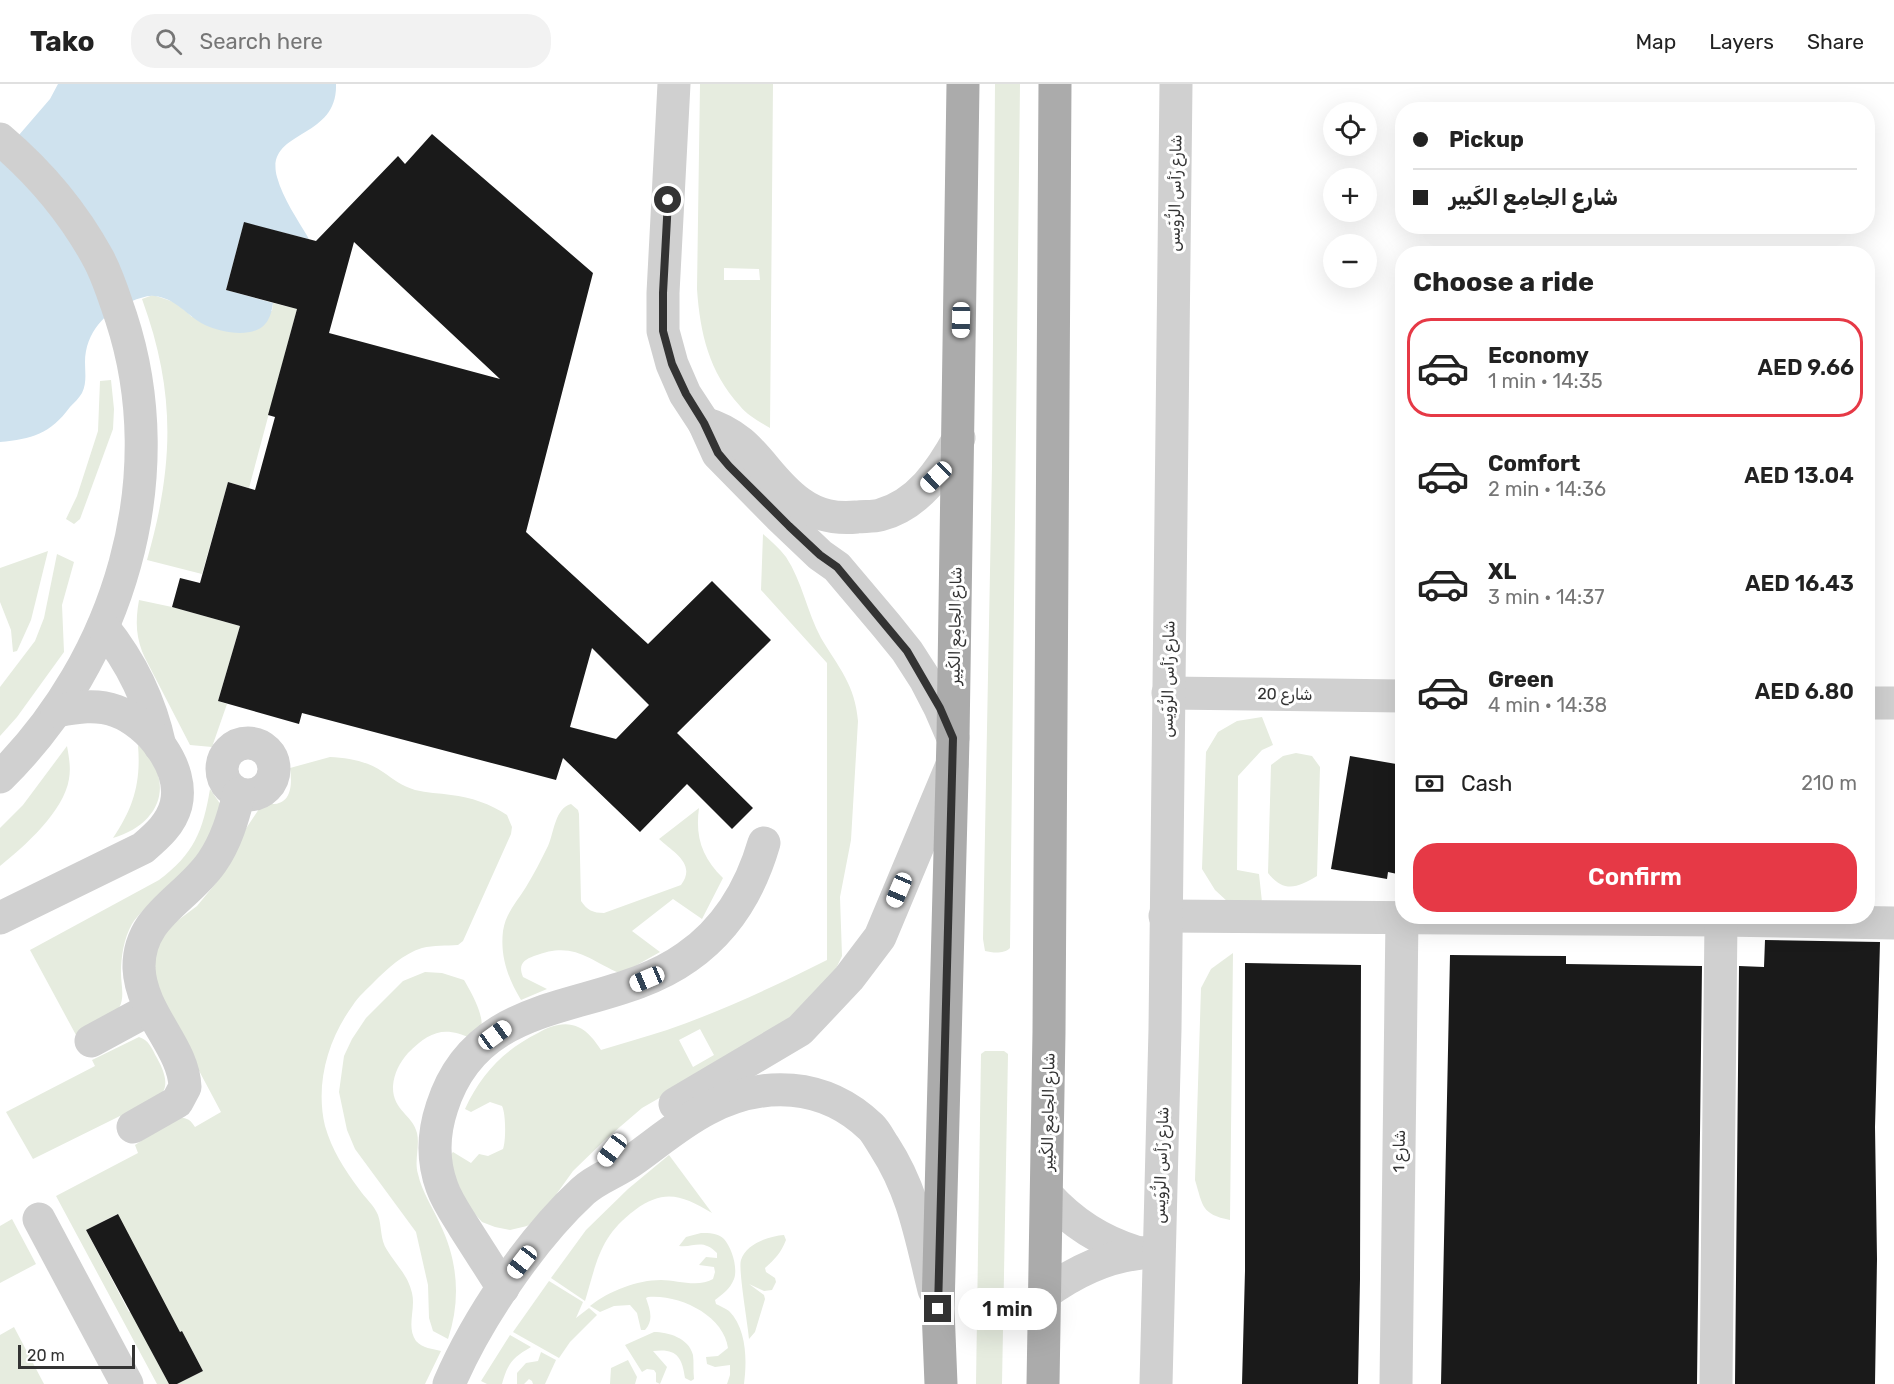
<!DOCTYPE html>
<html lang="en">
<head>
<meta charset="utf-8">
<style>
	body { margin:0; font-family:Rubik,Cairo,sans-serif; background:#f2f2f2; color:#222; height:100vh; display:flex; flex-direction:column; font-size:22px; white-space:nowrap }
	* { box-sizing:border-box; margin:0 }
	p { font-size:20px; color:#767676 }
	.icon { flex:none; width:33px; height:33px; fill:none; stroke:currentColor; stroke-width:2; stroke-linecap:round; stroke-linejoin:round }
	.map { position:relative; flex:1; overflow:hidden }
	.drawer { position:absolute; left:1395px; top:162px; width:480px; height:678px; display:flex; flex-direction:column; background:#fff; border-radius:24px; box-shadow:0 6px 24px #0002 }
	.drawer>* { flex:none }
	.hud { position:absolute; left:1395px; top:18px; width:480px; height:132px; border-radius:24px; box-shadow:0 6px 24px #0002; display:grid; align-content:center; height:132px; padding:0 18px; background:#fff }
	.fabs { position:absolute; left:1323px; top:18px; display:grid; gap:12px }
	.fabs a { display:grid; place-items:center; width:54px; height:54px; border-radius:50%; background:#fff; box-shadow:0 6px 24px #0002; font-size:30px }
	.scale { position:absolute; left:18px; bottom:15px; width:117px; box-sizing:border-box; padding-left:6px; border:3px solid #333; border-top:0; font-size:16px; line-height:21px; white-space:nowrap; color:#333; -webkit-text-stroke:4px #fff; paint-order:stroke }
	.end { position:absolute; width:27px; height:27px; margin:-14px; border:8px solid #333; background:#fff; box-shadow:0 0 0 3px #fff }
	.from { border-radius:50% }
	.bubble { position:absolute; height:42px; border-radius:21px; background:#fff; box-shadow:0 6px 24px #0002; font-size:20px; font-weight:600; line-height:42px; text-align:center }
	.car { position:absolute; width:18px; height:36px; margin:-18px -9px; border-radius:8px; box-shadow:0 0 4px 2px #0007; background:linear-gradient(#fff 24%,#345 0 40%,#fff 0 76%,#345 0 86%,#fff 0) }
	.hud b { display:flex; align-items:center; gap:21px; height:57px; font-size:22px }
	.hud b+b { border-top:2px solid #e0e0e0 }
	.hud i { width:15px; height:15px; background:#222 }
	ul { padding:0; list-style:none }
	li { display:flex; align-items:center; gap:18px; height:99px; margin:0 12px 9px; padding:0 6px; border:3px solid transparent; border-radius:24px }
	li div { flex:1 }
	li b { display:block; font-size:22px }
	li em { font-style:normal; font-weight:600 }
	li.selected { border-color:#e63946 }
	li>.icon { width:54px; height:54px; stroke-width:1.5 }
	h2 { padding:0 18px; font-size:27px; line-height:72px }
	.pay { display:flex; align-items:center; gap:15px; height:66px; padding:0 18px; font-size:22px }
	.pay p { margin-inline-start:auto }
	.primary-button { display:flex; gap:12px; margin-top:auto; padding:12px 18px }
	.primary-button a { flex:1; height:69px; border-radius:24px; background:#e63946; color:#fff; font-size:24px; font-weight:600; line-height:69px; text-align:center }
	header { display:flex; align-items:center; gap:36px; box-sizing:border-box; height:84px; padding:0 30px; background:#fff; border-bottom:2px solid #e0e0e0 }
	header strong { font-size:28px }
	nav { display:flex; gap:33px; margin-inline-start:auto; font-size:21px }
	.search { width:420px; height:54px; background:#f2f2f2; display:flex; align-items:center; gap:15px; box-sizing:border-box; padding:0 21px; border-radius:24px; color:#767676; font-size:22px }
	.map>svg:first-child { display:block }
	.green { fill:#e6ecdf; fill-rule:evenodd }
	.water { fill:#cfe2ee }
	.building { fill:#1a1a1a; fill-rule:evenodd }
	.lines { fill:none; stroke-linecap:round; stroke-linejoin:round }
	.minor { stroke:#d0d0d0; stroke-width:33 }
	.major { stroke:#ababab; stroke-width:33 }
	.route { stroke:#333; stroke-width:8 }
	.labels { text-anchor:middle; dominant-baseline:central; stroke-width:6; stroke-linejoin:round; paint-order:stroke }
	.street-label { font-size:16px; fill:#333; stroke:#fff }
</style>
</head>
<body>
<header>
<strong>Tako</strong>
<div class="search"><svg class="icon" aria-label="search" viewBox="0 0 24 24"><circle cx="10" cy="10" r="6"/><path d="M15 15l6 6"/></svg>Search here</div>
<nav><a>Map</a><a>Layers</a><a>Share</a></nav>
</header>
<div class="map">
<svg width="1894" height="1300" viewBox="0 0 1894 1300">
	<rect width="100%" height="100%" fill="#fff"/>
	<g class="green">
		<path d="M700,0h73l-3,344c-10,-6 -23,-13 -30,-22 -31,-34 -40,-73 -43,-117zM724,184l35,1 1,11h-36z"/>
		<path d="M995,0h25l-10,864c-6,6 -17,5 -25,3l-2,-12 9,-473z"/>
		<path d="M153,211l24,8 15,14 80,-6 1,-8 24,6 -48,179 -21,-6 -26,92 -55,-14c27,-95 29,-168 -5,-261z"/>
		<path d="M111,296l3,29 -1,20 -33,90 -6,5 -8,-5 11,-23 21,-65 2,-50z"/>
		<path d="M763,450c8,7 16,14 23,23 16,24 21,55 35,81 18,30 34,47 37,83l-7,119 -11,57 2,59 -10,21 -14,20 -44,35 -132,76 -35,30 -34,33 -33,46 -13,9 -17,4 -15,-3 -13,-5 -8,-9 -8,-12 -14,-30 -2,-16 3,-3 18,11 8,-9 9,2 15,-7c3,-8 3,-35 -1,-43l-12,-4 -19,10 -6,-3c16,-35 39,-59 73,-76 12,-7 27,-12 40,-6 10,4 17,14 23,23 22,-7 45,-13 66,-20 55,-19 108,-44 160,-70v-297l-66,-73zM700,945l14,26 -21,12 -14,-27z"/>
		<path d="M48,467l-17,69 -14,31 -4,1 -2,-22 -11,-28v-34z"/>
		<path d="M57,470l17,8 -12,43 2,47 -47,65 -17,19v-49l35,-46 9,-23z"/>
		<path d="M139,516l33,7 68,19 -22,75 9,3 -15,43 -22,-2 -45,-87c-9,-19 -10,-36 -6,-58z"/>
		<path d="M1262,633l11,28 -11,5 -24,26 -1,94 22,4 3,28h-34l-13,-12 -13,-21 4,-117 12,-20 19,-11z"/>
		<path d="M138,661c39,36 23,79 -25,93 21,-31 28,-56 25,-93z"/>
		<path d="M67,662c2,11 4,22 2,33 -5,32 -44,67 -69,87v-38l23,-23z"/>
		<path d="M1296,669l16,3 8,11 -3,109c-20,12 -33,17 -49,-3l3,-108 12,-9z"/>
		<path d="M330,673c19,1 37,4 53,15 10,7 19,14 32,18 12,3 24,3 36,5 20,2 39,9 56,20l5,12 -1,7 -48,107 -5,4c-12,1 -24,0 -36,3 -19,6 -34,20 -48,34 -7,7 -16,15 -21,23 -25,34 -38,79 -28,121 7,24 19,43 34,63 6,9 15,16 19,26 4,11 2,25 9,35 9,15 21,25 25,43 4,16 -6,34 4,48 6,7 17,8 25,10l-16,33h-248l26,-13 -21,-40 -32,17 19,36h-12l-101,-188 82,-43 -3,-8 41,-27c10,-1 14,1 19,9l26,-15 -66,-124v-40l18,-24 24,-18 19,-23 27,-50 20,-30c27,6 30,-14 27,-35zM117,1130l43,81 -31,17 -43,-82z"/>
		<path d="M210,705l11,16c-5,40 -36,65 -64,92 -8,8 -19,17 -25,27 -8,14 -11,32 -11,49 0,12 4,24 -2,35l-43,27 -46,-85 129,-70c35,-26 44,-49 51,-91z"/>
		<path d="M571,720l7,6 1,4 2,87c6,9 12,12 23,12l77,-28c16,-21 -8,-33 -22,-46l40,-31c-4,29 3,49 24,70l-21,41 -29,-20 -41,32 28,21 -39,22c-35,-16 -48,-33 -87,-18 -11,4 -16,9 -11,21l24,12 -26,11c-13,-22 -21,-43 -18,-69 3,-19 14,-29 23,-44 8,-13 15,-27 22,-41 6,-13 7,-38 23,-42z"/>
		<path d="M1233,869l-3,267c-29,-6 -27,-14 -35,-40l6,-192 10,-19z"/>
		<path d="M425,888l17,1 22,7c7,12 23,39 16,52 -2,3 -5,5 -8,7 -28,-14 -43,-7 -64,14 -8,9 -14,20 -15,33 -1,24 20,29 24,47 3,13 -3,28 1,41 4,18 15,34 22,50 18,37 21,76 8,115l-15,-8 -4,-13 -1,-33 -12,-53 -61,-83 -8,-19 -8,-38 5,-36 8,-17 14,-21 37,-37z"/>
		<path d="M139,953c10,3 13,12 18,21 22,40 -3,42 -35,61l-2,-3 -87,43 -27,-47 89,-46 -3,-6z"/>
		<path d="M985,967h19l4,3 -6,330h-26l5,-330z"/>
		<path d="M669,1071l43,58c-29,-17 -47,-25 -77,-3 -35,26 -38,51 -50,91l-34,-23 35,-48 42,-41z"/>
		<path d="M12,1135l24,45 -36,19v-57z"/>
		<path d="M701,1149c8,0 17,0 23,6 8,9 14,29 10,40 -4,10 -11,15 -19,21l1,4c4,2 9,4 13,7 18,18 18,50 15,73h-17l3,-9v-10l-15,2 -8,-3 -1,-7 12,-1 10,-8c-4,-32 -48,-54 -80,-51l-2,1c4,12 8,22 -1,32h-4l-4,-17 -7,-8 -16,1 -14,6 -10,-6c19,-15 47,-26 71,-26 16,0 37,8 52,-1l2,-7 -1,-5 -15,-2 7,-8 11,1v-5c-15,-15 -23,-5 -38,-7l7,-9z"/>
		<path d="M784,1151l2,5c-5,13 -11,19 -21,28l1,4 9,6 1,4 -4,8 -8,1 -15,-7 15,11 1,4 -10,33 -6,7c-1,-14 -11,-70 -8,-79 5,-16 28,-24 43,-25z"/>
		<path d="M549,1197l34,21 -7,16 13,-10 8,7 -27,27 -11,16 -46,-26z"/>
		<path d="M14,1243l30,57h-44v-49z"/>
		<path d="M654,1248c14,0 35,6 39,23 1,7 0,16 1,24l-3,2 -6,-3c-3,-22 -9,-30 -32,-27l14,16 -7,17 -4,-2v-9l-2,-3 -7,-1 -5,3 -17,-27z"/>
		<path d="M510,1251l21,12c-19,11 -23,16 -29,37h-15l-6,-3z"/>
		<path d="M541,1268l15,8 -11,24h-12l-1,-3 -3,-2 -5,5h-7v-11l9,-10 12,-2z"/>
		<path d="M628,1276l9,17 -2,7h-25l1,-16z"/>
	</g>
	<path class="water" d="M58,0h278c2,57 -72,45 -59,93 6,22 21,43 32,62l-65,-16 -18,67 47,13c-1,6 -2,12 -5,17 -11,20 -46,13 -63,5 -18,-9 -29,-27 -51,-29 -6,-1 -16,3 -22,5 -26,9 -47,32 -47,61 0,10 2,21 -3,31 -3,5 -8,10 -12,14 -20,27 -38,32 -70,35v-285l50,-58z"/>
	<g class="building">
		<path d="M432,50l161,139 -67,259 122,112 64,-63 59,59 -94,93 76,75 -21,21 -45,-45 -47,48 -77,-74 -7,22 -254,-67 -3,11 -81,-23 22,-75 -68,-19 8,-29 20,5 28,-101 27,8 20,-73 -7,-2 29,-106 -71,-19 18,-68 72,19 82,-85 7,8zM354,158l146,137 -171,-46zM592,564l57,57 -33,34 -46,-12z"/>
		<path d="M1350,672l52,9v110l-14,-3 -1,7 -56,-10z"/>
		<path d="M1765,856l115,2 -5,185 2,132 -2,125h-140l4,-418 25,1z"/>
		<path d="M1450,871l116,1v8l136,2 -5,418h-256z"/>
		<path d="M1245,879l116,2 -1,314 -2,105h-116l3,-113z"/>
		<path d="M118,1130l62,118 2,-1 21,40 -26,13h-8l-83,-154z"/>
	</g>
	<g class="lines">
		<g class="minor">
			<path d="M674,0l-11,209v38l9,33 13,30 19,29 14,31 61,62 41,39 17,12 49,58 21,26 18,28 15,29 13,30"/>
			<path d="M0,55c40,34 73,73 98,119 10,18 16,39 23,59 53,161 -2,343 -121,460"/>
			<path d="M704,339c51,15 58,53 96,80 18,13 36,16 57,14 7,-1 16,0 23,-2 38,-10 61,-44 79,-77"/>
			<path d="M103,543c29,36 47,73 57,119"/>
			<path d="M1168,609l234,3"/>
			<path d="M1868,619h26"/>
			<circle cx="248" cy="685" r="26"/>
			<path d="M1165,832l556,4 173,3"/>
			<path d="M0,834l143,-70c14,-12 28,-24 33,-43 9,-37 -26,-82 -60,-94 -19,-7 -39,-4 -59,0"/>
			<path d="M91,957l59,-32"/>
			<path d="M675,1020l125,-74 49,-52 31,-41 72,-172"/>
			<path d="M133,1043l44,-25 8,-15c-1,-40 -44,-73 -46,-119 -1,-52 47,-68 73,-106 14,-20 21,-44 27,-68"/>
			<path d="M1047,1111c25,28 53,46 89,57"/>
			<path d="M39,1135l88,165"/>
			<path d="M503,1204c-13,-20 -26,-41 -39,-61 -8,-13 -17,-26 -22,-40 -10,-27 -9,-53 0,-80 37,-118 163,-91 245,-150 40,-28 64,-69 77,-114"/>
			<path d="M1044,1210c34,-25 72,-42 114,-42"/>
			<path d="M449,1300c28,-65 82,-145 134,-193 14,-13 34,-19 50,-31 24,-17 47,-37 74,-51 56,-29 117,-27 164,18 5,5 9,13 13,19 30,46 37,92 50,144"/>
			<path d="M1156,1300l9,-355 11,-945"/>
			<path d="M1396,1300l6,-466"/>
			<path d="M1716,1300l5,-464"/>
		</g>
		<g class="major">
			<path d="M941,1300l-3,-75 15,-571 10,-654"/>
			<path d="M1043,1300l6,-352 6,-948"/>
		</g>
	</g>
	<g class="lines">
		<path class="route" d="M668,116l-5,93v38l9,33 14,30 18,29 14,30 11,13 60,60 31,29 17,12 70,84 33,57 13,30 -15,571"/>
	</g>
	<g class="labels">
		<g class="street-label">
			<text transform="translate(1175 109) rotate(-89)">شارع رَأس الرُّوَيس</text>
			<text transform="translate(955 542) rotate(-89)">شارع الجامِع الكَبِير</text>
			<text transform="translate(1168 595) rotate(-89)">شارع رَأس الرُّوَيس</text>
			<text transform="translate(1285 610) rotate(1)">شارع 20</text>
			<text transform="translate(1048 1028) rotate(-89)">شارع الجامِع الكَبِير</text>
			<text transform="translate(1399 1067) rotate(-89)">شارع 1</text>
			<text transform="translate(1161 1081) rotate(-88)">شارع رَأس الرُّوَيس</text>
		</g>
	</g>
</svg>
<div class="fabs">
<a><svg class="icon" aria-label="locate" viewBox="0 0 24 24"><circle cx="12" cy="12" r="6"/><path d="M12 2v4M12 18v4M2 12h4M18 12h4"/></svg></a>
<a>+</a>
<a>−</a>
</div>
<div class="scale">20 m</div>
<i class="end from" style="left:668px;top:116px"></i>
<i class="end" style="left:938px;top:1225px"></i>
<div class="bubble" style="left:958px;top:1204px;width:99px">1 min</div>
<i class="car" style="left:961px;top:236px;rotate:181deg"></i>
<i class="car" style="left:936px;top:393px;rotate:226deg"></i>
<i class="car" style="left:899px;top:806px;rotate:203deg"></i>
<i class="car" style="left:647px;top:895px;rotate:247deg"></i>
<i class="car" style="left:495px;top:951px;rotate:54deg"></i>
<i class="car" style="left:612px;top:1066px;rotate:217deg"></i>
<i class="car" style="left:522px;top:1178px;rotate:218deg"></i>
<div class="hud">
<b><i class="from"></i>Pickup</b>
<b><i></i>شارع الجامِع الكَبِير</b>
</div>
<section class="drawer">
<h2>Choose a ride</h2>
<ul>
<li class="selected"><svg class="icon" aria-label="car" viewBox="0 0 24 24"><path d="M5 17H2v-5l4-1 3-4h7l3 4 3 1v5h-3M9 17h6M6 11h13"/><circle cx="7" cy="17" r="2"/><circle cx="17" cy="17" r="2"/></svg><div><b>Economy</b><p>1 min · 14:35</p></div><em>AED 9.66</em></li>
<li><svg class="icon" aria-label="car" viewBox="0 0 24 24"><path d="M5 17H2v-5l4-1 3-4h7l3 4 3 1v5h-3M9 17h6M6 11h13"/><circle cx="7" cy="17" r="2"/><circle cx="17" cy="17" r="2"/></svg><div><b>Comfort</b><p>2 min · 14:36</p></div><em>AED 13.04</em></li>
<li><svg class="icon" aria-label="car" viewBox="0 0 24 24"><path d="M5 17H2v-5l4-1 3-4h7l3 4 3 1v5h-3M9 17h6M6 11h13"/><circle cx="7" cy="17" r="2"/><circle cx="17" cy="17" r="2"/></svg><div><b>XL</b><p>3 min · 14:37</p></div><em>AED 16.43</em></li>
<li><svg class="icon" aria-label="car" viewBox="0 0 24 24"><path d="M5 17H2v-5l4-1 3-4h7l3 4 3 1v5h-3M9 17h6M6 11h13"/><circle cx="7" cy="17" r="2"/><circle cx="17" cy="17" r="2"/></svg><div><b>Green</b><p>4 min · 14:38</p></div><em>AED 6.80</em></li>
</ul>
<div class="pay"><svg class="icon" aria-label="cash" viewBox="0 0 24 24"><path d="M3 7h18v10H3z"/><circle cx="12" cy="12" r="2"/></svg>Cash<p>210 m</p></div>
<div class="primary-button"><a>Confirm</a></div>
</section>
</div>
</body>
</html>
